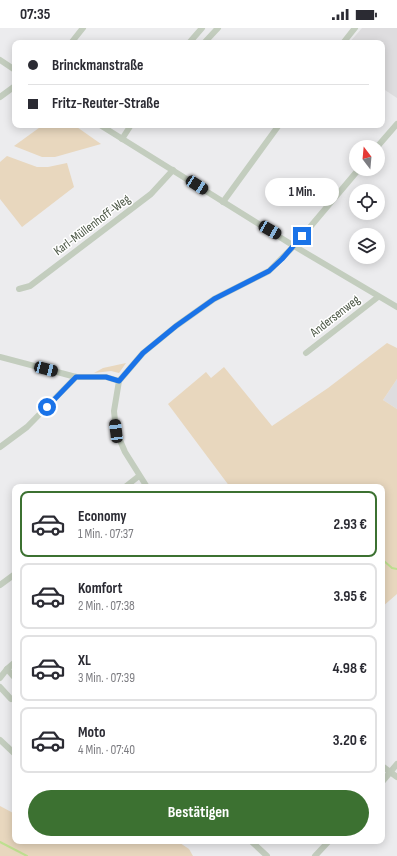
<!DOCTYPE html>
<html lang="de">
<head>
<meta charset="utf-8">
<style>
	body { margin:0; font-family:"Sofia Sans Condensed",sans-serif; background:#f7f7f7; color:#2b2b33; height:100vh; display:flex; flex-direction:column; font-size:15px; white-space:nowrap }
	* { box-sizing:border-box; margin:0 }
	p { font-size:13px; color:#7c7c81 }
	.icon { flex:none; width:22px; height:22px; fill:none; stroke:currentColor; stroke-width:2; stroke-linecap:round; stroke-linejoin:round }
	.map { position:relative; flex:1; overflow:hidden }
	.side { position:absolute; left:12px; top:456px; width:373px; height:360px; display:flex; flex-direction:column; background:#fff; border-radius:8px; box-shadow:0 2px 10px #0003 }
	.side>* { flex:none }
	.hud { position:absolute; left:12px; top:12px; width:373px; height:88px; border-radius:8px; box-shadow:0 2px 10px #0003; display:grid; align-content:center; height:88px; padding:0 16px; background:#fff }
	.needle { width:26px; rotate:344deg }
	.controls { position:absolute; left:349px; top:112px; display:grid; gap:8px }
	.controls a { display:grid; place-items:center; width:36px; height:36px; border-radius:50%; background:#fff; box-shadow:0 2px 10px #0003; font-size:20px }
	.end { position:absolute; width:18px; height:18px; margin:-9px; border:5px solid #1a73e8; background:#fff; box-shadow:0 0 0 2px #fff }
	.from { border-radius:50% }
	.bubble { position:absolute; height:28px; border-radius:14px; background:#fff; box-shadow:0 2px 10px #0003; font-size:13px; font-weight:700; line-height:28px; text-align:center }
	.car { position:absolute; width:12px; height:24px; margin:-12px -6px; border-radius:5px; box-shadow:0 0 3px 1px #0007; background:linear-gradient(#222 24%,#8ab4d8 0 40%,#222 0 76%,#8ab4d8 0 86%,#222 0) }
	.hud b { display:flex; align-items:center; gap:14px; height:38px; font-size:15px }
	.hud b+b { border-top:1px solid #e1e1e2 }
	.hud i { width:10px; height:10px; background:#2b2b33 }
	ul { padding:7px 0 0; list-style:none }
	li { display:flex; align-items:center; gap:12px; height:66px; margin:0 8px 6px; padding:0 8px; border:2px solid #e1e1e2; border-radius:8px }
	li div { flex:1 }
	li b { display:block; font-size:15px }
	li em { font-style:normal; font-weight:700 }
	li.selected { border-color:#3c7131 }
	li>.icon { width:36px; height:36px; stroke-width:1.5 }
	.action { display:flex; gap:8px; margin-top:auto; padding:8px 16px }
	.action a { flex:1; height:46px; border-radius:24px; background:#3c7131; color:#fff; font-size:16px; font-weight:700; line-height:46px; text-align:center }
	.status { display:flex; justify-content:space-between; align-items:center; height:28px; padding:0 20px; background:#fff; direction:ltr }
	.status svg { height:11px; fill:currentColor }
	.map>svg:first-child { display:block }
	.education { fill:#dedddf }
	.green { fill:#e8d7be }
	.lines { fill:none; stroke-linecap:round; stroke-linejoin:round }
	.stream { stroke:#bee090; stroke-width:2 }
	.minor { stroke:#c3cdbe; stroke-width:6 }
	.route { stroke:#1a73e8; stroke-width:5 }
	.labels { text-anchor:middle; dominant-baseline:central; stroke-width:3; stroke-linejoin:round; paint-order:stroke }
	.street-label { font-size:13px; fill:#4c5746; stroke:#fff }
</style>
</head>
<body>
<div class="status"><b>07:35</b><svg viewBox="0 0 49 12"><path d="M0 12V9h3v3zM5 12V6h3v6zM10 12V3h3v9zM15 12V0h3v12zM26 1h20v11H26zM47 4h2v5h-2z"/></svg></div>
<div class="map">
<svg width="397" height="828" viewBox="0 0 397 828">
	<rect width="100%" height="100%" fill="#ececee"/>
	<g class="education">
		<path d="M362,0h35v70l-15,-10v-45h-33z"/>
		<path d="M397,351v30l-14,-9z"/>
	</g>
	<g class="green">
		<path d="M43,97h31l27,19 -46,13h-13l-28,-11z"/>
		<path d="M7,128l30,11h11l19,-4 7,24 -52,40 -22,-28v-37z"/>
		<path d="M387,315l10,5v31l-14,21 14,9v185l-15,13v-120h-152l-62,-83 38,-32 5,6 13,-11 48,59 56,-38z"/>
		<path d="M126,335l-7,10 -8,-2 -17,2 9,-5z"/>
		<path d="M0,778l15,8v27h162l12,8 4,7h-193z"/>
	</g>
	<g class="lines">
		<g class="stream">
			<path d="M384,533l8,7 5,1"/>
			<path d="M0,814l27,14"/>
		</g>
		<g class="minor">
			<path d="M71,15l12,-15"/>
			<path d="M189,15l13,-15"/>
			<path d="M204,15l14,-15"/>
			<path d="M343,15l12,-15"/>
			<path d="M0,32l15,10"/>
			<path d="M0,69l15,-11"/>
			<path d="M100,97l194,121 103,61"/>
			<path d="M122,111l9,-14"/>
			<path d="M377,119l20,-23"/>
			<path d="M223,174l56,-77"/>
			<path d="M19,261l11,-3 121,-92 22,-24"/>
			<path d="M306,325l72,-56"/>
			<path d="M0,329l76,20h30l13,4"/>
			<path d="M0,419l27,-20 49,-50"/>
			<path d="M125,459l14,-11"/>
			<path d="M147,459l-22,-35 -9,-21 -2,-20 5,-30 24,-28 33,-27 38,-27 55,-28 25,-25 65,-77"/>
			<path d="M0,557l15,-11"/>
			<path d="M7,641l8,9"/>
			<path d="M0,650l7,-9 8,-7"/>
			<path d="M0,659l11,12"/>
			<path d="M0,712l15,14"/>
			<path d="M382,738l15,11"/>
			<path d="M382,754l15,-18"/>
			<path d="M251,813l16,15"/>
			<path d="M315,828l14,-15"/>
		</g>
	</g>
	<g class="lines">
		<path class="route" d="M47,379l29,-30h30l13,4 24,-28 33,-27 38,-27 55,-28 13,-12 20,-23"/>
	</g>
	<g class="labels">
		<g class="street-label">
			<text transform="translate(92 197) rotate(-37)">Karl-Müllenhoff-Weg</text>
			<text transform="translate(335 288) rotate(-38)">Andersenweg</text>
		</g>
	</g>
</svg>
<div class="controls">
<a><svg class="needle" viewBox="-14 -14 28 28"><path d="M0-13l5 13h-10z" fill="#e53935"/><path d="M0 13l5-13h-10z" fill="#7c7c81"/></svg></a>
<a><svg class="icon" aria-label="locate" viewBox="0 0 24 24"><circle cx="12" cy="12" r="6"/><path d="M12 2v4M12 18v4M2 12h4M18 12h4"/></svg></a>
<a><svg class="icon" aria-label="layers" viewBox="0 0 24 24"><path d="M12 4l9 5-9 5-9-5zM3 14l9 5 9-5"/></svg></a>
</div>
<i class="end from" style="left:47px;top:379px"></i>
<i class="end" style="left:302px;top:208px"></i>
<div class="bubble" style="left:265px;top:150px;width:74px">1 Min.</div>
<i class="car" style="left:197px;top:157px;rotate:123deg"></i>
<i class="car" style="left:270px;top:202px;rotate:120deg"></i>
<i class="car" style="left:46px;top:341px;rotate:105deg"></i>
<i class="car" style="left:116px;top:403px;rotate:353deg"></i>
<div class="hud">
<b><i class="from"></i>Brinckmanstraße</b>
<b><i></i>Fritz-Reuter-Straße</b>
</div>
<section class="side">
<ul>
<li class="selected"><svg class="icon" aria-label="car" viewBox="0 0 24 24"><path d="M5 17H2v-5l4-1 3-4h7l3 4 3 1v5h-3M9 17h6M6 11h13"/><circle cx="7" cy="17" r="2"/><circle cx="17" cy="17" r="2"/></svg><div><b>Economy</b><p>1 Min. · 07:37</p></div><em>2.93 €</em></li>
<li><svg class="icon" aria-label="car" viewBox="0 0 24 24"><path d="M5 17H2v-5l4-1 3-4h7l3 4 3 1v5h-3M9 17h6M6 11h13"/><circle cx="7" cy="17" r="2"/><circle cx="17" cy="17" r="2"/></svg><div><b>Komfort</b><p>2 Min. · 07:38</p></div><em>3.95 €</em></li>
<li><svg class="icon" aria-label="car" viewBox="0 0 24 24"><path d="M5 17H2v-5l4-1 3-4h7l3 4 3 1v5h-3M9 17h6M6 11h13"/><circle cx="7" cy="17" r="2"/><circle cx="17" cy="17" r="2"/></svg><div><b>XL</b><p>3 Min. · 07:39</p></div><em>4.98 €</em></li>
<li><svg class="icon" aria-label="car" viewBox="0 0 24 24"><path d="M5 17H2v-5l4-1 3-4h7l3 4 3 1v5h-3M9 17h6M6 11h13"/><circle cx="7" cy="17" r="2"/><circle cx="17" cy="17" r="2"/></svg><div><b>Moto</b><p>4 Min. · 07:40</p></div><em>3.20 €</em></li>
</ul>
<div class="action"><a>Bestätigen</a></div>
</section>
</div>
</body>
</html>
